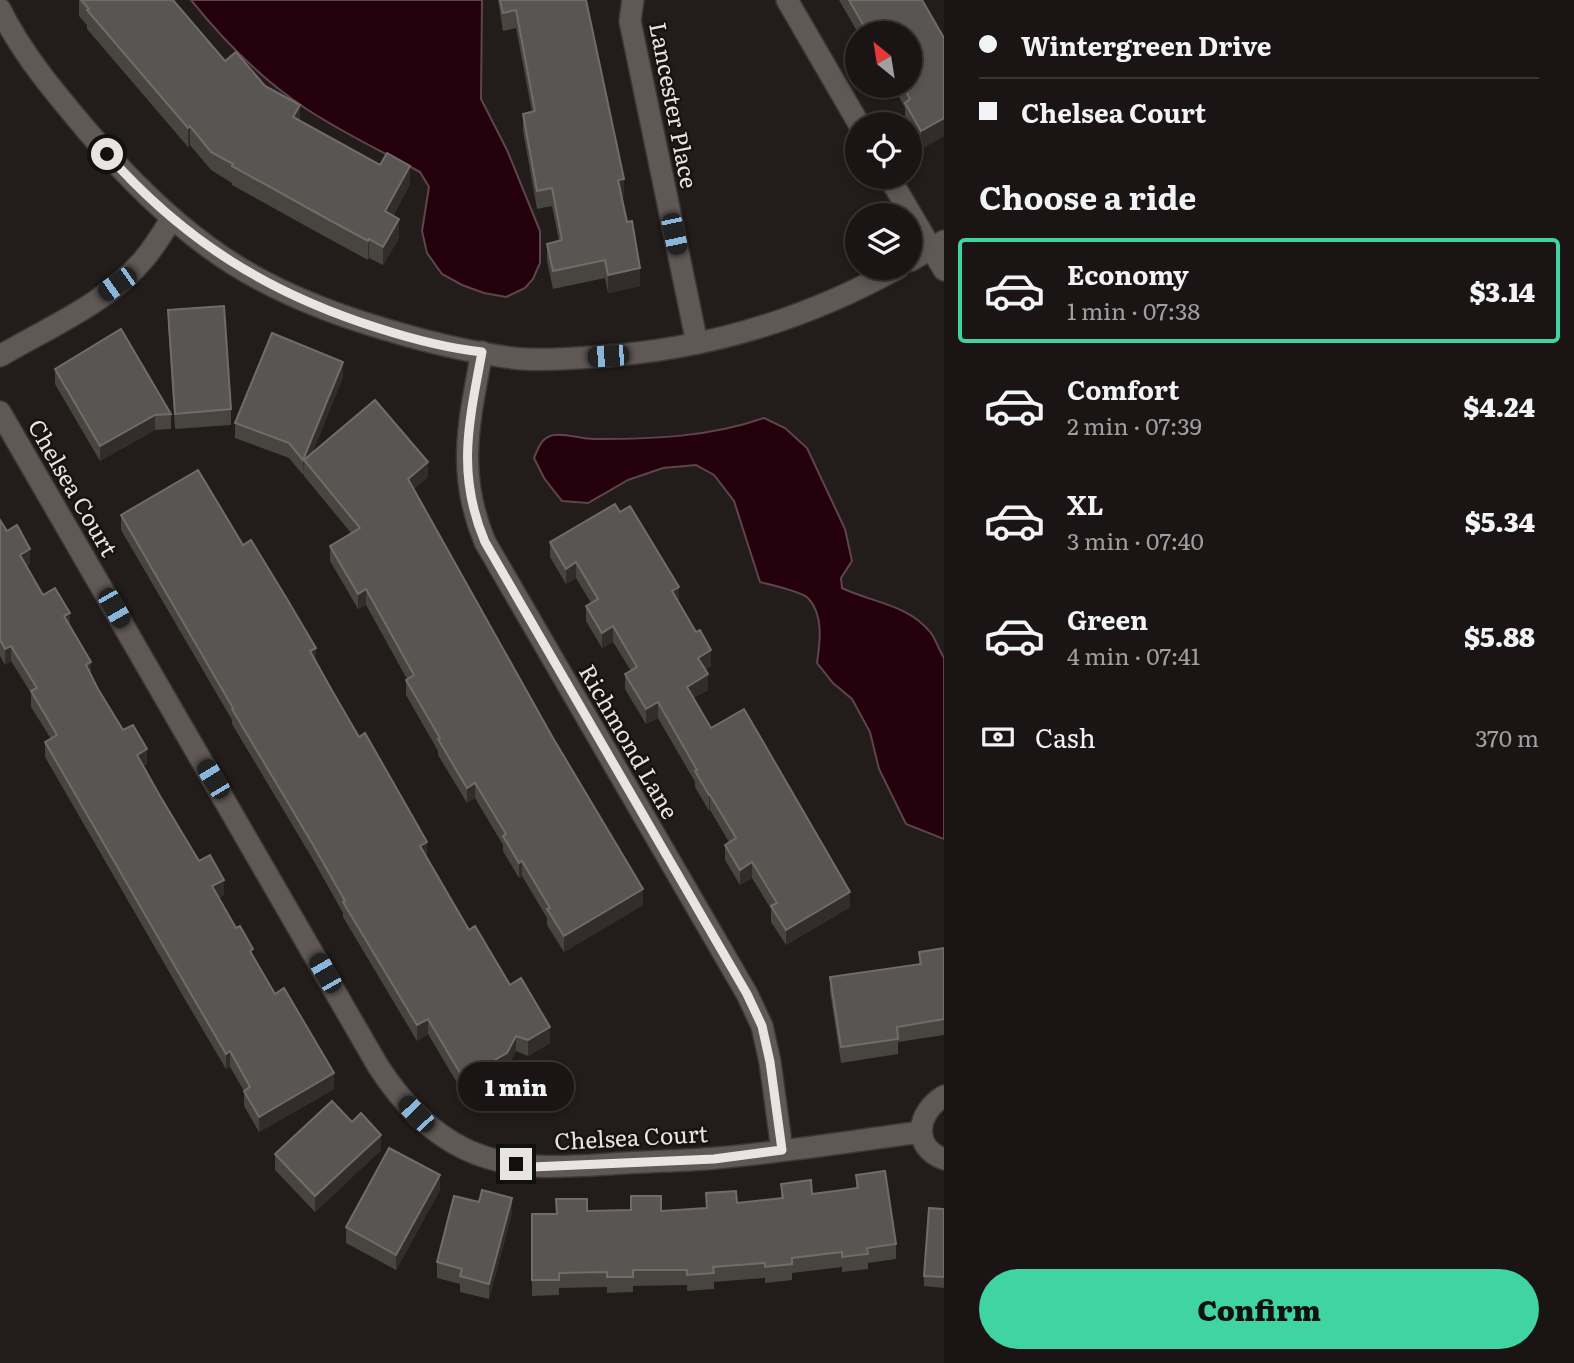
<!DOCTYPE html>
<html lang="en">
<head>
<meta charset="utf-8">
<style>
	body { margin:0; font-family:Literata,serif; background:#231e1d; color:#f1f3f6; height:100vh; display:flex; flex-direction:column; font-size:26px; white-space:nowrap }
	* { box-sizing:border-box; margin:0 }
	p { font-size:23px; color:#9f9fa0 }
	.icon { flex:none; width:38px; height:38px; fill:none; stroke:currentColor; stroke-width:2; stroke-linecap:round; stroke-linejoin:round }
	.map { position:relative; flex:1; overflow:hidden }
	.drawer { display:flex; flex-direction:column; background:#1a1514; width:630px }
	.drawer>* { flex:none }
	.guide { display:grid; align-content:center; height:154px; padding:0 35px; background:#1a1514 }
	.needle { width:46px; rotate:330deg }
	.fabs { position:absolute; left:845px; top:21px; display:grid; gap:14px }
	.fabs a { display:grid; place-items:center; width:77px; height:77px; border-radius:50%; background:#1a1514; box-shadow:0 4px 10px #0003,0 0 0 2px #383434; font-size:35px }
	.end { position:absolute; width:32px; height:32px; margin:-16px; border:9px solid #e8e4e2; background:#111; box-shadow:0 0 0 4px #111 }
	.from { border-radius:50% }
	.bubble { position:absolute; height:49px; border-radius:24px; background:#1a1514; box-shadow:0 4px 10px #0003,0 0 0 2px #383434; font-size:23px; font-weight:800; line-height:49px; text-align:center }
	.car { position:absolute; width:21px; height:42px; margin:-21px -10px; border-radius:9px; box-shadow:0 0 5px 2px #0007; background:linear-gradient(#222 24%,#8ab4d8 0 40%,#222 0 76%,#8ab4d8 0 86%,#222 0) }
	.guide b { display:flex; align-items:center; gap:24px; height:66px; font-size:26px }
	.guide b+b { border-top:2px solid #383434 }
	.guide i { width:18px; height:18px; background:#f1f3f6 }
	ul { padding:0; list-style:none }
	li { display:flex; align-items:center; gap:21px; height:105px; margin:0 14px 10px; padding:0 21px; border:4px solid transparent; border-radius:7px }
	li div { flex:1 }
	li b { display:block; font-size:26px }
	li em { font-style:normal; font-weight:800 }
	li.current { border-color:#40d4a2 }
	li>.icon { width:63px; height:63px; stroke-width:1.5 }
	h2 { padding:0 35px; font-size:32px; line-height:84px }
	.pay { display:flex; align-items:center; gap:18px; height:77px; padding:0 35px; font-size:26px }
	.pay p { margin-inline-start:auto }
	.cta { display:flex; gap:14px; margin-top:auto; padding:14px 35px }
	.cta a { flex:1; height:80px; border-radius:42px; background:#40d4a2; color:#111; font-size:28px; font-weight:800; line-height:80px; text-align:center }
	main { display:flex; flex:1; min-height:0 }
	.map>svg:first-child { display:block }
	.water { fill:#24000d; stroke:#5f444d; stroke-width:2 }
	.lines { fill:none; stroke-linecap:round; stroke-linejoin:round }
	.minor-casing { stroke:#3c3836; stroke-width:24 }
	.minor { stroke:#5f5855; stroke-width:21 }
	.wall { fill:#484440 }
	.shaded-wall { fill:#322d2a }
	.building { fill:#595552; stroke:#706c68; stroke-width:2 }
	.route { stroke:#e8e4e2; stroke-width:9 }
	.labels { text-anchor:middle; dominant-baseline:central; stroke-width:5; stroke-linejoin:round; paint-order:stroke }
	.street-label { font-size:23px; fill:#e8e4e2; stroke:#181311 }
</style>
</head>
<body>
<main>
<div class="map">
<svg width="944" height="1363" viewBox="0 0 944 1363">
	<rect width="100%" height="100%" fill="#221c1a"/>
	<g class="water">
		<path d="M191,0h291l-1,99 26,51 33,81v32l-7,16 -8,9 -19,9 -22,-4 -22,-8 -20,-11 -15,-21 -5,-22 7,-44 -9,-15c-39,-21 -79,-40 -115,-64 -44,-29 -81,-67 -114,-108z"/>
		<path d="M764,418l21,10 22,20 38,81 7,32 -11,17 1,10c31,15 66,16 89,45 5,7 8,17 13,25v181l-38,-15 -27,-55 -9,-37 -18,-33 -19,-16 -16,-20c3,-20 7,-48 -9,-65 -8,-7 -37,-13 -48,-16l-26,-81 -20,-26 -18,-10 -33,3 -35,12 -40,23 -26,-2 -18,-23 -10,-20c4,-9 7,-21 20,-23 13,-2 29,5 43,4 56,0 113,-2 167,-21z"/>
	</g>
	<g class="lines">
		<g class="minor-casing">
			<g id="minor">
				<path d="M633,0l-3,21 67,322"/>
				<path d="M787,0l72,124"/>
				<path d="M0,9c22,45 56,85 89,124 36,42 73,80 118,113 48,36 104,60 161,78 47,15 94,27 144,34 25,3 53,1 79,-1 110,-6 210,-35 307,-89"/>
				<path d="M889,177l55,93"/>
				<path d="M910,261l34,-20"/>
				<path d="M482,352c-13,70 -26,121 3,190l262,452 15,32 8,36 12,88"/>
				<path d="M0,356c49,-29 107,-53 144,-97 11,-13 19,-27 28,-41"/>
				<path d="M0,412l378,654c22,34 49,65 87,83 52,25 106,17 161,14 30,-2 61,-2 90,-5 69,-6 137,-17 205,-26"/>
				<path d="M944,1096c-27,16 -33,51 0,63"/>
			</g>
		</g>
		<use href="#minor" class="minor"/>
	</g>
	<g class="wall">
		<path d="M79,0h94l52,61 40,25 35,35 110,63 -17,32 6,22 -16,27 -14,-7 -1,2 -44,-24 -92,-51v-2l-21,-13 -21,-25 -2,2 -101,-118v-4l-8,-9z"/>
		<path d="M498,0h88l38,197h-2l18,89 -32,7 -3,-15 -52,11 -6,-28v-17l12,-3 -7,-35 -15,3 -14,-78v-17l9,-2 -16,-84 -13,3z"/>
		<path d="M839,0h83l22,38v98l-23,13 -11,-20v-5h-3l-2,-4v-12l-12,-22h17v-53h-52z"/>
		<path d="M168,310l63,99v16l-56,4 -7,-104z"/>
		<path d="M55,369l116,45v15l-16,1 -55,31 -45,-77z"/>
		<path d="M343,377l-31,76 116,24 -14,12 229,416 -79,47 -17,-27v-7l-25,-42 -3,2 -16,-27v-6l-28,-47 -8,5 -29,-48v-4l-32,-56v-15l1,-1 -41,-74 -8,4 -28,-48v-15l21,-13 -47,-57v-2l-1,1 -14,-17 -54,-20v-15z"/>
		<path d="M121,515l122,30 73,116 153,269 41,55 40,58 -22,13 -12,-5 -9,17 -44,25 -35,-59 -11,7 -74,-124v-4l-31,-55 -80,-134v-4l-111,-190z"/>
		<path d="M0,520l7,11 23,33 -3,2 16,29 27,31 21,49 7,14 25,41 24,34 -4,2 56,95 25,34 -5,3 56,96 59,95 -75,43 -15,-26v-15l-14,-24 -4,2 -39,-66 -142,-246v-15l6,-3 -20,-32v-14l-20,-32 -6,4 -5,-9z"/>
		<path d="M550,542l128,61 33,63 -6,3 3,21 -15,8 18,30 139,179 -64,38 -15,-23v-13l-19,-31 -12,7 -15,-25v-15l4,-3 -19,-32 -1,1 -14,-24v-5l-37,-64 -12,6 -21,-35v-15l6,-3 -18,-29 -11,6 -16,-27v-15l5,-3 -15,-25 -10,6 -16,-27z"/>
		<path d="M944,948v87l-46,7v12l-57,9 -11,-71v-15l89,-13v-12z"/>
		<path d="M352,1122l29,28 -66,62 -40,-42v-16z"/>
		<path d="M856,1175l40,69v15l-28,4v6l-26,3v-5l-50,6v7l-27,3v-5l-51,4v7l-27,2v-6l-54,1v6l-26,1v-6l-48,1v7l-27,1v-82h25l30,-3h74l45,-3v-15l31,10 44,-5v-14l31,10 44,-5z"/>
		<path d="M440,1190l-44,80 -50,-27v-16z"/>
		<path d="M479,1202l33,11 -23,86 -29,-7v-8l-23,-6v-16z"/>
		<path d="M944,1209v79l-20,-2v-10z"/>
	</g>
	<g class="shaded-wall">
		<path d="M300,105v19l-7,-7z"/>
		<path d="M944,118v18l-23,13v-18z"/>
		<path d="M190,126v19l-2,2v-19z"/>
		<path d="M410,166v18l-25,46v-19z"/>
		<path d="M624,179v18l-6,1v-18z"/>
		<path d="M399,219v19l-16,27v-18z"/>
		<path d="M369,239v19l-1,2v-19z"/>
		<path d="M640,268v18l-32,7v-18z"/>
		<path d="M343,362v15l-35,88 -4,-5 -1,15v-15z"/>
		<path d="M155,415v15l-55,31v-15z"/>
		<path d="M428,462v15l-20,17v-15z"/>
		<path d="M30,549v15l-10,6v-15z"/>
		<path d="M576,562v16l-10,6v-15z"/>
		<path d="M679,587v16l-7,-12z"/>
		<path d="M366,589v16l-8,4v-15z"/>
		<path d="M70,613v15l-6,-12z"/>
		<path d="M613,626v16l-11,6v-15z"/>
		<path d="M11,646v15l-6,4v-16z"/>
		<path d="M316,648v15l-6,-12z"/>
		<path d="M711,650v16l-13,7v-15z"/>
		<path d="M91,662v16l-5,-13z"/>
		<path d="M708,674v16l-21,12v-15z"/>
		<path d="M658,702v16l-12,6v-15z"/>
		<path d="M147,749v15l-10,6v-15z"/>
		<path d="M475,783v15l-8,5v-15z"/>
		<path d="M709,795h1v15l-1,1z"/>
		<path d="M427,842v15l-7,-11z"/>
		<path d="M522,861v15l-3,2v-15z"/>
		<path d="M752,862v16l-12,7v-15z"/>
		<path d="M224,880v15l-12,7v-16z"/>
		<path d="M643,889v16l-79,47v-16z"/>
		<path d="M850,892v15l-64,38v-15z"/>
		<path d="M428,1019v15l-11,7v-16z"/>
		<path d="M550,1027v16l-22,13v-16z"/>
		<path d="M516,1036v15l-9,17 -44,25v-15z"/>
		<path d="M230,1051v16l-4,2v-15z"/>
		<path d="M334,1073v16l-75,43v-15z"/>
		<path d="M381,1135v15l-66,62v-16z"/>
		<path d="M440,1175v15l-44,80v-15z"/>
		<path d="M512,1198v15l-23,86v-15z"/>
	</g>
	<g class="building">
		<path d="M81,0h92l52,61 11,-9 29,34 35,19 -7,12 87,48 7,-12 23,13 -25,45 14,8 -16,28 -14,-8 -1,2 -44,-24 -92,-51 1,-2 -22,-12 -21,-26 -2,2 -101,-118 2,-1z"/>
		<path d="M500,0h86l38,179 -6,1 9,42 5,-1 8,47 -32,7 -3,-15 -52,11 -6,-27 15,-4 -10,-52 -15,3 -14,-77 12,-3 -19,-101 -13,3z"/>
		<path d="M849,0h73l22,38v80l-23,13 -16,-28 5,-4 -7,-13h7v-53h-42z"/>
		<path d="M224,306l7,103 -56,5 -7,-104z"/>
		<path d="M121,329l50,85 -16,1 -55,31 -45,-77z"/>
		<path d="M272,333l71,29 -40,98 -14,-17 -54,-20z"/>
		<path d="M375,400l53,62 -20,17 145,259 90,151 -79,47 -17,-27 3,-1 -28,-47 -3,2 -16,-27 3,-2 -31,-51 -8,5 -29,-49 2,-1 -34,-58 8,-5 -48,-86 -8,5 -28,-48 30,-18 -56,-68z"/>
		<path d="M198,470l45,75 8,-5 36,59 29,49 -6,3 20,36 29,50 6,-4 62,109 -7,4 49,84 6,-4 35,59 11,-7 29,49 -22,13 -12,-4 -9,17 -44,25 -35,-59 -11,6 -74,-123 2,-1 -33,-58 -80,-134 1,-1 -112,-193z"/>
		<path d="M615,504l5,8 10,-6 49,81 -7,4 24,41 4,-2 11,20 -13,8 10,16 -21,13 24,41 33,-19 106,183 -64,38 -15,-24 6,-3 -25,-41 -12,8 -15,-25 11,-7 -26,-43h-1l-14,-24 2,-1 -39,-68 -12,7 -21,-35 12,-7 -24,-41 -11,7 -16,-27 12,-7 -22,-37 -10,7 -16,-27z"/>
		<path d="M0,520l7,11 10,-6 13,24 -10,6 23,40 12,-7 15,25 -6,3 27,46 -5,3 12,24 25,41 10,-5 14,24 -10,6 23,41 39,65 11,-6 14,25 -12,6 24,42 4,-2 13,23 -3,2 25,43 9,-6 50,85 -75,44 -15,-26 6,-4 -20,-36 -4,3 -39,-67 -142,-245 12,-7 -26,-44 6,-3 -26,-42 -6,3 -5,-9z"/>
		<path d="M944,948v71l-47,8 1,12 -57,8 -11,-70 91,-13 -2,-12z"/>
		<path d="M332,1101l20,21 9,-9 20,22 -66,61 -40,-42z"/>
		<path d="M389,1148l51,27 -44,80 -50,-28z"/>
		<path d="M885,1171l11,73 -29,4 1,6 -26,3v-5l-50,6v6l-27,3v-4l-52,4 1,6 -27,2v-5h-54v7h-26v-5l-48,1v7h-27v-66h25l-1,-15h31v12l44,-1v-14h30v15l46,-3 -1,-15 30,-2 1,12 46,-5 -2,-14 30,-4 1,14 46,-6 -2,-13z"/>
		<path d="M482,1190l30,8 -23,86 -29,-8 2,-7 -25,-7 17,-66 25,6z"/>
		<path d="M929,1208l15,1v68l-20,-1z"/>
	</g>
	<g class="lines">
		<path class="route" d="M107,154c77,87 161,139 271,174 34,11 68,20 104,24 -13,70 -26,122 3,190l262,452 15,32 8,36 12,88 -68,9 -182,8 -16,-3"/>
	</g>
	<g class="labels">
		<g class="street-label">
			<text transform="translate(675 105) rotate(79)">Lancester Place</text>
			<text transform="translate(74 487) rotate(60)">Chelsea Court</text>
			<text transform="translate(630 741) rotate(60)">Richmond Lane</text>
			<text transform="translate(631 1136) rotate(-3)">Chelsea Court</text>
		</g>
	</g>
</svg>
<div class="fabs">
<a><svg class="needle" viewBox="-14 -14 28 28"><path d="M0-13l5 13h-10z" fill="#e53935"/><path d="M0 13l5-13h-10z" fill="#9f9fa0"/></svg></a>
<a><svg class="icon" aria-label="locate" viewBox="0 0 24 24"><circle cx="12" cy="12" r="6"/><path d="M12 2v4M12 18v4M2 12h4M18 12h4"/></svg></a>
<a><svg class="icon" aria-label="layers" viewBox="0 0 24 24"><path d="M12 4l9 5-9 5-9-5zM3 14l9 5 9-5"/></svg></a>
</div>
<i class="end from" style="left:107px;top:154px"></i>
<i class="end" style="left:516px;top:1164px"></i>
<div class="bubble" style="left:458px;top:1062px;width:116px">1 min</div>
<i class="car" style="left:674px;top:234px;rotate:168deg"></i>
<i class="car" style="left:117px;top:284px;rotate:235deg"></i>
<i class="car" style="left:608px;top:356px;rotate:266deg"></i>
<i class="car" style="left:114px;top:608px;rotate:150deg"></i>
<i class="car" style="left:213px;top:779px;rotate:329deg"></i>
<i class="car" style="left:325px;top:973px;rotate:330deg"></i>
<i class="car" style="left:416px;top:1114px;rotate:316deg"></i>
</div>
<section class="drawer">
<div class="guide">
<b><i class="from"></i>Wintergreen Drive</b>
<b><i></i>Chelsea Court</b>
</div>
<h2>Choose a ride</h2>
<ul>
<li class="current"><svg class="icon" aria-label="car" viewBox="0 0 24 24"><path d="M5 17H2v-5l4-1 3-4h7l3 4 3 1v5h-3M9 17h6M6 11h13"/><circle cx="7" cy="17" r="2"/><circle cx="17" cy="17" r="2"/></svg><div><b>Economy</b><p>1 min · 07:38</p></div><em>$3.14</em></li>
<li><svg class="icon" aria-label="car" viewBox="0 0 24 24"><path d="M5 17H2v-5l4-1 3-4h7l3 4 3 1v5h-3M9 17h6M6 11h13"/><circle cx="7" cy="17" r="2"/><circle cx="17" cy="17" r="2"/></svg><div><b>Comfort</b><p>2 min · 07:39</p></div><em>$4.24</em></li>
<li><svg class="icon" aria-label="car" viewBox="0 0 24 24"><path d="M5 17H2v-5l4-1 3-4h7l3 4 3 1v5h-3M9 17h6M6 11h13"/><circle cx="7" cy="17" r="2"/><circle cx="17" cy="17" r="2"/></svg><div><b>XL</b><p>3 min · 07:40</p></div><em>$5.34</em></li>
<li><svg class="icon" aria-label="car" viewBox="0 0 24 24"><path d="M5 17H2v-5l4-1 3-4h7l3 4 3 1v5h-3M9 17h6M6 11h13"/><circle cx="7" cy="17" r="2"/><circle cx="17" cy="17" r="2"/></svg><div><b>Green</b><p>4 min · 07:41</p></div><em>$5.88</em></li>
</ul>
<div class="pay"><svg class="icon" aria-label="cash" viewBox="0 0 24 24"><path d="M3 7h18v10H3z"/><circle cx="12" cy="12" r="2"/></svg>Cash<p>370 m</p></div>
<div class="cta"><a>Confirm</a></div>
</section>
</main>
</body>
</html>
